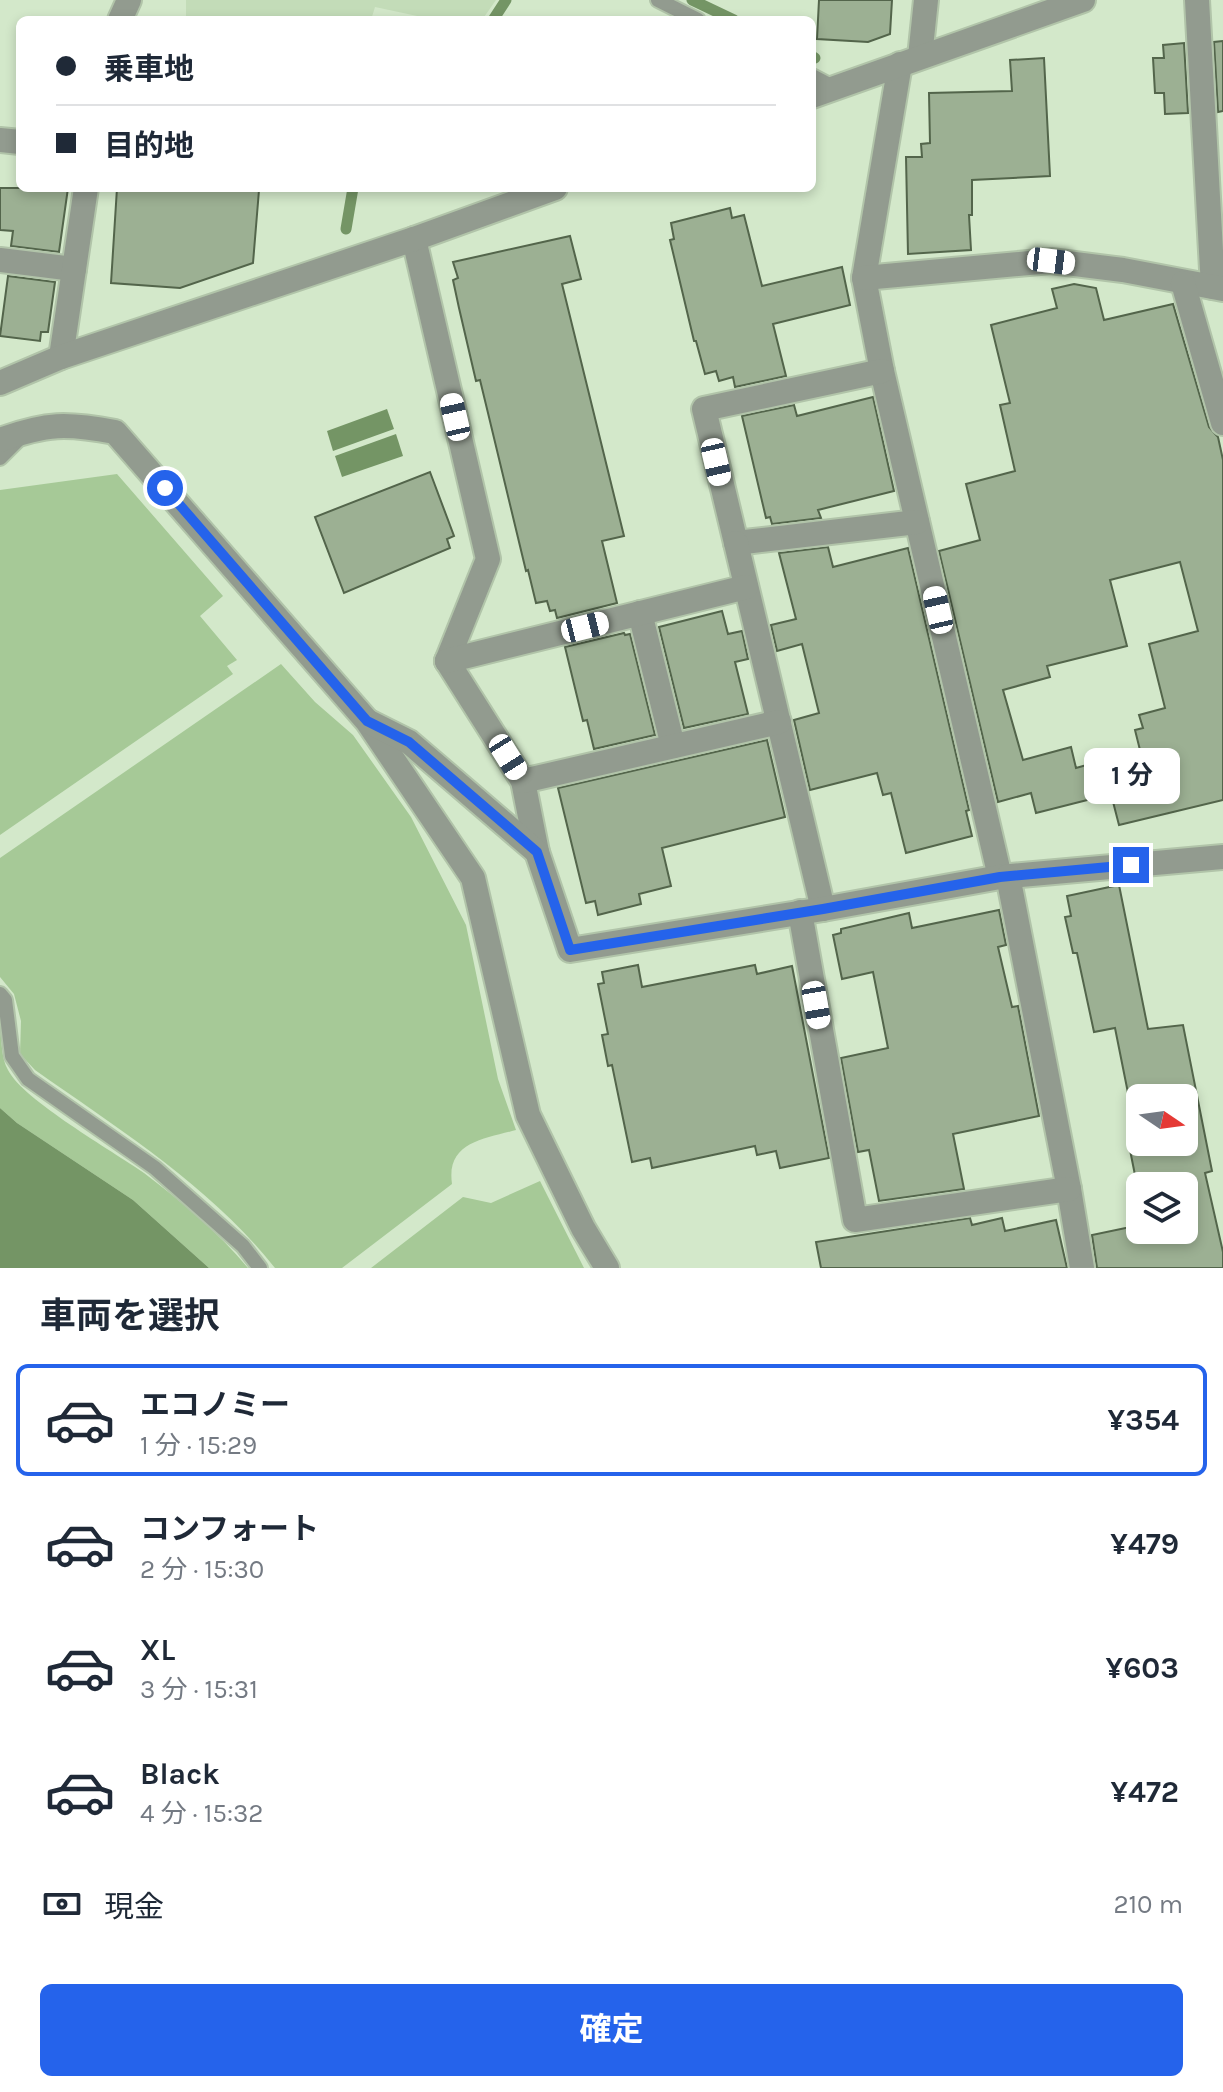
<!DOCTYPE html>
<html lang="ja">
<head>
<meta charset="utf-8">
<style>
	body { margin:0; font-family:Karla,"Noto Sans JP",sans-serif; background:#f2f2f3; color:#1f2937; height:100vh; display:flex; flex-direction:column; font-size:30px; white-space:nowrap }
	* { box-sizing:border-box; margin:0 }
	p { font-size:26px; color:#747a83 }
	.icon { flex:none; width:44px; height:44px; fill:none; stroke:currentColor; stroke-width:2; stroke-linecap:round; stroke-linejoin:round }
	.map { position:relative; height:1268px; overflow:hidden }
	.drawer { display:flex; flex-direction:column; background:#fff; flex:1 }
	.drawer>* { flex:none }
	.hud { position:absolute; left:16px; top:16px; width:800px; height:176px; border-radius:12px; box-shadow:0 4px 12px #0003; display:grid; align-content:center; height:176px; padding:0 40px; background:#fff }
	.needle { width:52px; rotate:103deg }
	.controls { position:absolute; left:1126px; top:1084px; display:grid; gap:16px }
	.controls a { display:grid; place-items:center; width:72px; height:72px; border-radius:12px; background:#fff; box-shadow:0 4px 12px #0003; font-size:40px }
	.end { position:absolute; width:36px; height:36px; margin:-18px; border:10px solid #2563eb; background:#fff; box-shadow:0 0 0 4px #fff }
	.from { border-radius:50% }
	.bubble { position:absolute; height:56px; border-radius:12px; background:#fff; box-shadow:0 4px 12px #0003; font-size:26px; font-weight:700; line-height:56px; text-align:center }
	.car { position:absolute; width:24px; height:48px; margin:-24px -12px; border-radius:10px; box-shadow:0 0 6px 2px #0007; background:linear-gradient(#fff 24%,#345 0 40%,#fff 0 76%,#345 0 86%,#fff 0) }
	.hud b { display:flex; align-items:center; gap:28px; height:76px; font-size:30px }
	.hud b+b { border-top:2px solid #e0e1e3 }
	.hud i { width:20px; height:20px; background:#1f2937 }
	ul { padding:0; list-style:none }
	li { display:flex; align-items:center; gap:24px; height:112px; margin:0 16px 12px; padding:0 24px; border:4px solid transparent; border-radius:12px }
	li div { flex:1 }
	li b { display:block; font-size:30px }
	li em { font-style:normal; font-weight:700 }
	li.active { border-color:#2563eb }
	li>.icon { width:72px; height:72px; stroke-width:1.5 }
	h2 { padding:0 40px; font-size:36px; line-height:96px }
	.pay { display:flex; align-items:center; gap:20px; height:88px; padding:0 40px; font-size:30px }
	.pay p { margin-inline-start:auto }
	.action { display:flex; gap:16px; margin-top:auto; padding:16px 40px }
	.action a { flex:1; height:92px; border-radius:12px; background:#2563eb; color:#fff; font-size:32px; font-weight:700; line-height:92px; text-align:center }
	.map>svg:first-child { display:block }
	.built { fill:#c3dcb8 }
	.green { fill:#a6c997 }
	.water { fill:#749565 }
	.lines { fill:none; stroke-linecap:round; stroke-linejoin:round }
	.stream { stroke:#749565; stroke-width:11 }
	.building { fill:#9cb093; stroke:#53654b; stroke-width:2; fill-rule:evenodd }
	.lane-casing { stroke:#b1c4a9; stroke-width:18 }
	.street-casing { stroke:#b1c4a9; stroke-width:28 }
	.lane { stroke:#929b8f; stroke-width:14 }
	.street { stroke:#929b8f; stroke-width:24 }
	.route { stroke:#2563eb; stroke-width:10 }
</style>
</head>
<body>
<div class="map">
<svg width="1223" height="1268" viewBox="0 0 1223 1268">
	<rect width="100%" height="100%" fill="#d3e8ca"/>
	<path class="built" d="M186,0h310l-14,20h-46l-61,-13 -4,13h-185z"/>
	<g class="green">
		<path d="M117,474l106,122 -23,20 37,44 -10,6 6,8 -233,161v-345z"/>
		<path d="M281,664l34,38 38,33 58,82 55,108 32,154 18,51c-32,9 -70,12 -64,54l-110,84h-67c-65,-82 -155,-138 -240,-198l-15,-16 1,-33 -7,-27 -14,-17v-119z"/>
		<path d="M0,1028c2,13 1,30 8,42 15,30 105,81 136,103 37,28 75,60 104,95h-39l-76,-68 -116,-77 -17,-15z"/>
		<path d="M540,1181l44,87h-213l92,-71 28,6z"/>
	</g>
	<g class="water">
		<path d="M387,409l7,20 -61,22 -6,-20z"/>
		<path d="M396,434l7,22 -61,21 -7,-21z"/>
		<path d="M0,1108l17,15 116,77 76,68h-209z"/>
	</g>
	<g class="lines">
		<g class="stream">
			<path d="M692,0l42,20"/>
			<path d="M493,20l13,-20"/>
			<path d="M812,56l3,2"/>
			<path d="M346,229l7,-41"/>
		</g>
	</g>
	<g class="building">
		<path d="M819,0h73l-2,34 -22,8 -51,-3z"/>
		<path d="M1223,41v70l-5,1 -4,-70z"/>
		<path d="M1184,43l4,70 -23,1 -1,-21h-9l-2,-35h11l-1,-13z"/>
		<path d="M1044,58l6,118 -78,4v35h-3l2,35 -63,4 -2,-97h16l-1,-13 9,-1 -1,-50 83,-2 -2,-31z"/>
		<path d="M0,188h68l-9,64 -48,-6 2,-15 -13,-1z"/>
		<path d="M117,188l142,2 -6,73 -73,25 -69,-5z"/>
		<path d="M730,208l2,10 12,-3 18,71 80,-19 8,38 -77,19 13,52 -51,11 -2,-10 -14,4 -3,-10 -11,3 -9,-33h-2l-24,-101 4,-1 -3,-16z"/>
		<path d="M570,236l11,43 -19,5 62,252 -22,5 15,62 -60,15 -2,-8 -5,1 -3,-10 -11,2 -8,-33 -2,1 -38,-158 -8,-33 -4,1 -17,-73 -6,-28 5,-2 -5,-16z"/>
		<path d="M8,276l47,6 -7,50h-7l-1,9 -40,-5z"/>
		<path d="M1074,284l22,4 8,32 69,-16 36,123 9,10 5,23v340l-104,25 -8,-31 -75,19 -5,-20 -33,9 -59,-251 41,-11 -14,-56 49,-13 -15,-66 10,-2 -19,-78 66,-17 -5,-19zM1180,562l18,69 -49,13 16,64 -26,7 4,13 -8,2 5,20 -64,18 -5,-21 -48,13 -20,-70 47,-13 -3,-11 80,-20 -17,-66z"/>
		<path d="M873,397l21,94 -76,19 3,8 -49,6 -2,-7 -4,1 -24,-102 52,-11 3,11z"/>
		<path d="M430,472l24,64 -7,3 3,9 -106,45 -29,-76z"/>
		<path d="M828,547l5,20 75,-19 61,262 -3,1 6,25 -66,17 -15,-60 -8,2 -6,-22 -67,17 -16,-70 25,-7 -17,-69 -25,7 -6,-26 25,-6 -17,-66z"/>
		<path d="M722,611l6,23 14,-3 6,28 -13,3 13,52 -64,14 -25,-101z"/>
		<path d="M624,633l1,2 5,-1 25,101 -61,14 -7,-29 -4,1 -18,-74z"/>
		<path d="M767,740l18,77 -123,31 9,38 -32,8 2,10 -43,11 -3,-14 -9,2 -28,-115z"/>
		<path d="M1119,885l29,144 35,-4 29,146 -7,2 18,79v16h-126l-5,-33 48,-10v5h44v-44h-44v14l-11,-55 9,-2 -23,-115 -21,4 -17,-79h-4l-8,-36 6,-1 -4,-20zM1140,1098h44v44h-44z"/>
		<path d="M999,910l7,35 -8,2 14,60 6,-1 21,110 -86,18 11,55 -85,12 -10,-51 -11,2 -17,-94 47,-10 -15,-76 -31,7 -9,-44 8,-2v-4l68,-16 3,15z"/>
		<path d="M638,965l4,22 113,-22 2,9 35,-8 37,192 -49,10 -4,-17 -19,4 -2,-9 -103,22 -2,-10 -18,4 -20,-97 -4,1 -6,-31 6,-1 -10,-50 6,-1 -2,-11z"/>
		<path d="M970,1218l2,7 30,-7 3,13 51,-11 11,48h-246l-5,-26z"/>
	</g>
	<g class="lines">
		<g class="lane-casing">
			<g id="lane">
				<path d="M658,0l40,20"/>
				<path d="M812,76l23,12"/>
				<path d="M0,458l19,-19"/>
				<path d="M0,994l5,6 7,56 16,23 127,89 88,78 17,22"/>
			</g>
		</g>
		<g class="street-casing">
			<g id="street">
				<path d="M1197,0l16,287"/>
				<path d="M120,20l9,-20"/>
				<path d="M920,57l6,-57"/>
				<path d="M900,64l-36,214 18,93 118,506"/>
				<path d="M812,96l271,-96"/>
				<path d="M0,140l20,2"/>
				<path d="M414,239l74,320 -41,102"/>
				<path d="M0,260l74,9"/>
				<path d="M864,278l187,-17 72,9 100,19"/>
				<path d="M1183,283l40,140"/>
				<path d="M61,357l25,-169"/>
				<path d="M882,371l-178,38 32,134 181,-21"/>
				<path d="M0,383l61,-26 353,-118 141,-51"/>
				<path d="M0,440c47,-17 67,-17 115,-8l252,289 106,157 55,237 55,113 24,40"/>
				<path d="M736,543l87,366"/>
				<path d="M640,613l33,133"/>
				<path d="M447,661l76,120 14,71 33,98 253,-41 177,-32 223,-20"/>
				<path d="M447,661l299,-74"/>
				<path d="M369,722l40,20 128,110"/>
				<path d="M523,781l256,-59"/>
				<path d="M1008,876l61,313 13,79"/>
				<path d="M800,912l55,308 214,-31"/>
			</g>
		</g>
		<use href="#lane" class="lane"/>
		<use href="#street" class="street"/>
	</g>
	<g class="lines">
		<path class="route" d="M165,488l202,233 42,21 128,110 33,98 253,-41 177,-32 131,-12"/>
	</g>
</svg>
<div class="controls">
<a><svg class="needle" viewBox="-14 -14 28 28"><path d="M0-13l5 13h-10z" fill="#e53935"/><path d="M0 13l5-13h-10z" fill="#747a83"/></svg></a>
<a><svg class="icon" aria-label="layers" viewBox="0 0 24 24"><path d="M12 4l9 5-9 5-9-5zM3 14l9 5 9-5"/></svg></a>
</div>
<i class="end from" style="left:165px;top:488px"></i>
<i class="end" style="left:1131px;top:865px"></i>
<div class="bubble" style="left:1084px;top:748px;width:96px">1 分</div>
<i class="car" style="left:1051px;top:261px;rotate:97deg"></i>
<i class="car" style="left:455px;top:417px;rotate:347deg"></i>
<i class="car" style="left:716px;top:462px;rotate:167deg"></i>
<i class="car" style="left:938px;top:610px;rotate:347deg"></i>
<i class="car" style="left:585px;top:627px;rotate:76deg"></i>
<i class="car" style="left:508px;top:757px;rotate:148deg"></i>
<i class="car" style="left:816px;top:1005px;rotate:170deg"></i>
<div class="hud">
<b><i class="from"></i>乗車地</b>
<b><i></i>目的地</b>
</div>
</div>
<section class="drawer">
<h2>車両を選択</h2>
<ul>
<li class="active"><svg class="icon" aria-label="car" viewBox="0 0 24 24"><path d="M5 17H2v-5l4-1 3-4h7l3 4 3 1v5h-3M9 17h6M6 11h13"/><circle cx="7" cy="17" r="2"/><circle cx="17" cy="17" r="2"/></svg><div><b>エコノミー</b><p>1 分 · 15:29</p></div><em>¥354</em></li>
<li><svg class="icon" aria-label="car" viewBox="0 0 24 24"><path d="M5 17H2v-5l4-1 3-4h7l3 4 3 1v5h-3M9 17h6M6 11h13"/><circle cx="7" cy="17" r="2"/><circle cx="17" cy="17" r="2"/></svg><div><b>コンフォート</b><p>2 分 · 15:30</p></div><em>¥479</em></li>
<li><svg class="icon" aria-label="car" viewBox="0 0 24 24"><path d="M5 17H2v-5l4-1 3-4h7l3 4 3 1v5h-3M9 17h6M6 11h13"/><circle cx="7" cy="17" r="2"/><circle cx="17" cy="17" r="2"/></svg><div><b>XL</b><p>3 分 · 15:31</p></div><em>¥603</em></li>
<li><svg class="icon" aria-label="car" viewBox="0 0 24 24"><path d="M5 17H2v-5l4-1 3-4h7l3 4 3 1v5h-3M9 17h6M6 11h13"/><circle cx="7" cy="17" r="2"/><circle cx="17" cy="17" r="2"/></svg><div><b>Black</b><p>4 分 · 15:32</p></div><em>¥472</em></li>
</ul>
<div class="pay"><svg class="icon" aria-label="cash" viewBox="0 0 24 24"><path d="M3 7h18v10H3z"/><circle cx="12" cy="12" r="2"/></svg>現金<p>210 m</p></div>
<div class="action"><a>確定</a></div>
</section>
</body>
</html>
